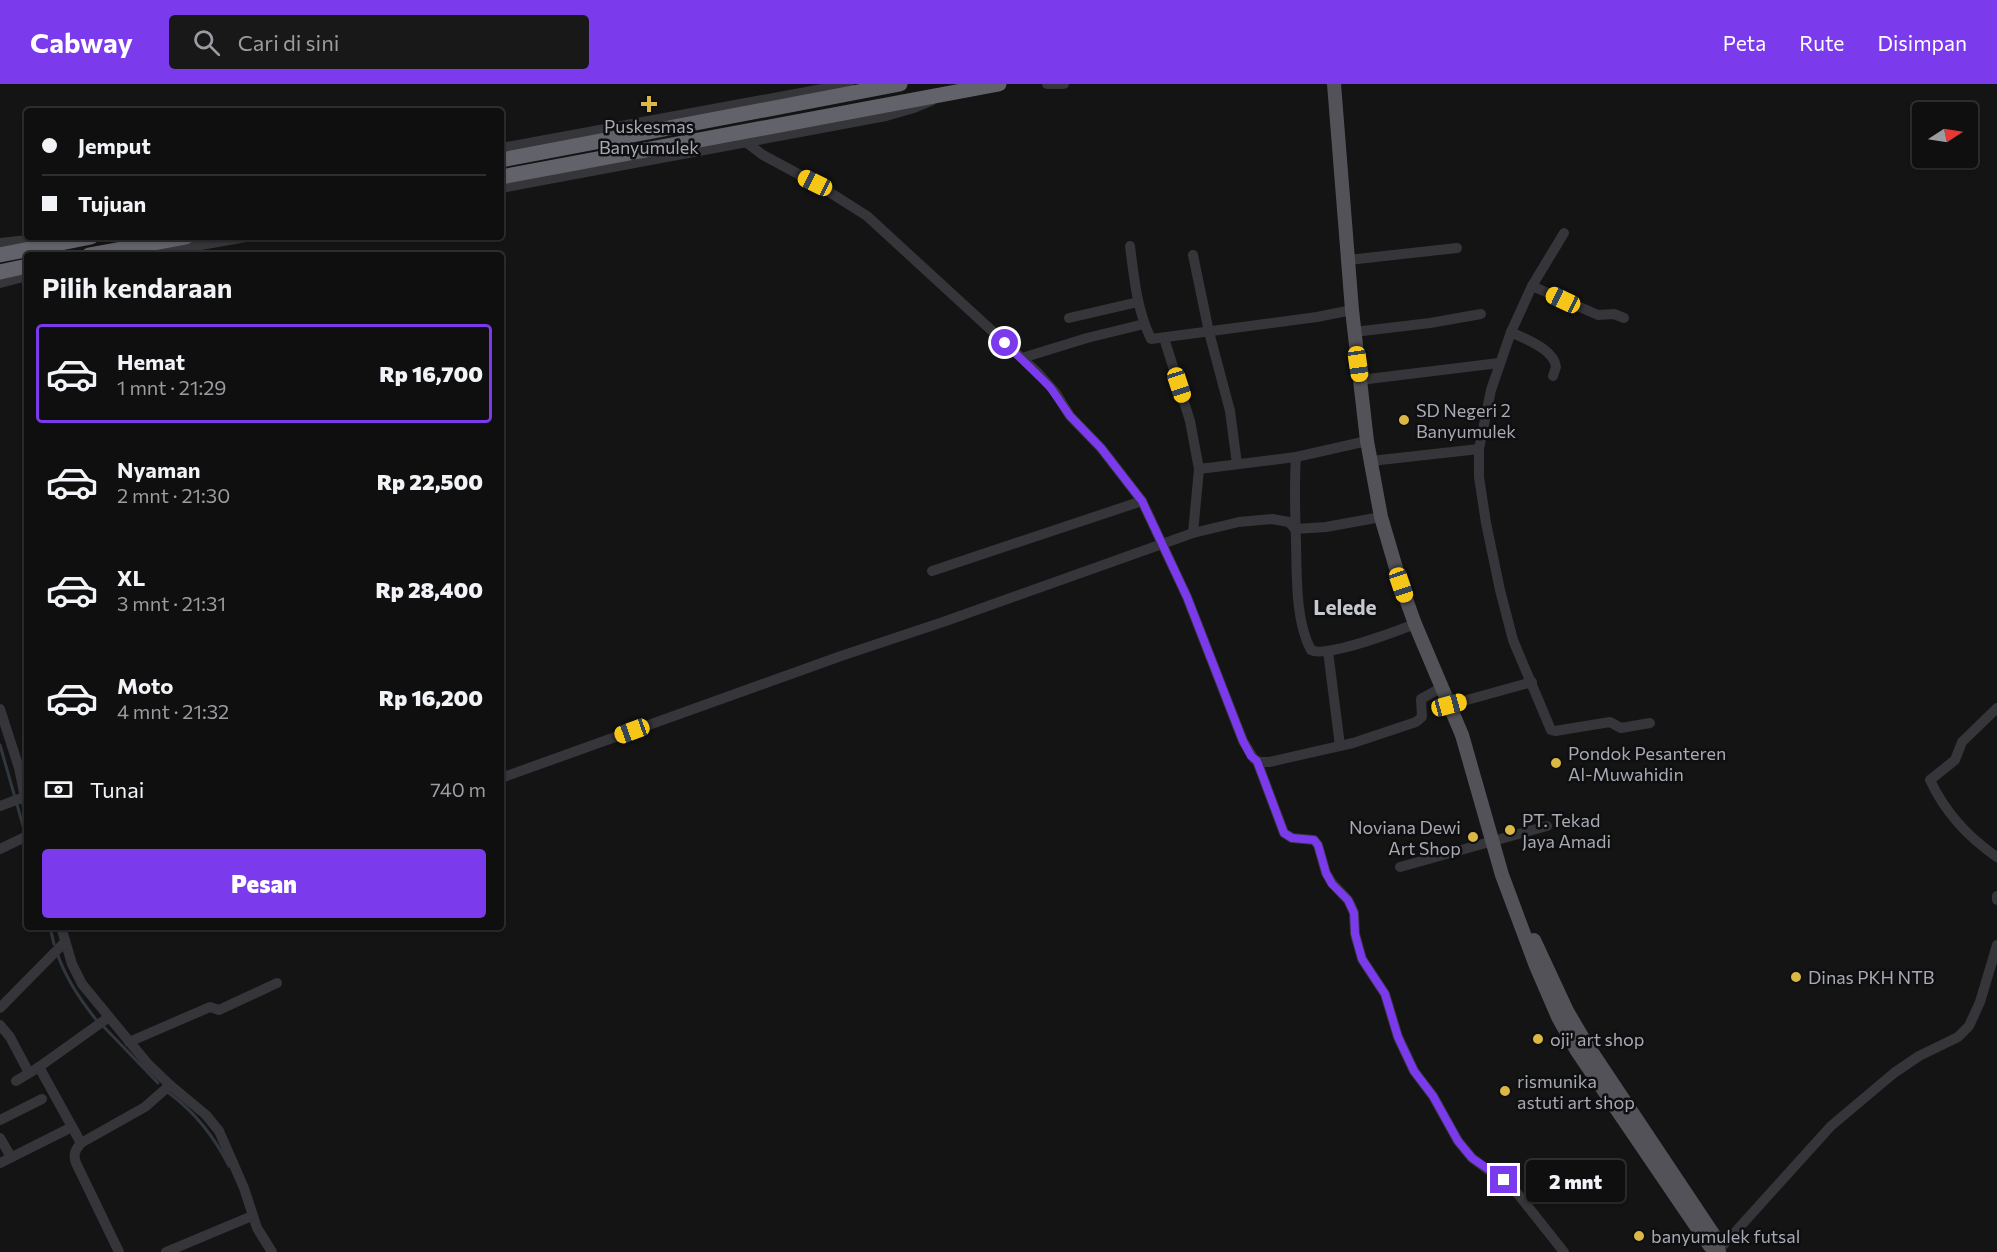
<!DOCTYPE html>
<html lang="id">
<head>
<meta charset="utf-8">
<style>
	body { margin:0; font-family:Commissioner,sans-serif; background:#181819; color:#f1f3f6; height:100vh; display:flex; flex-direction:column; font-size:22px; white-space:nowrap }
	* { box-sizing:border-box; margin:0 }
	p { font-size:20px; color:#9b9c9f }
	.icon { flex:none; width:33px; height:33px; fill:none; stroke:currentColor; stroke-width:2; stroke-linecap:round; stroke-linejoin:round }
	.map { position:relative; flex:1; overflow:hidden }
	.sheet { position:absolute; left:24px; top:168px; width:480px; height:678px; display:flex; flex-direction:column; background:#0f0f10; border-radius:6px; box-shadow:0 2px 4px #0004,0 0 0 2px #2f2f30 }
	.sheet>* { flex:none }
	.banner { position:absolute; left:24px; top:24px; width:480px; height:132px; border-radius:6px; box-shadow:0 2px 4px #0004,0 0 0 2px #2f2f30; display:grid; align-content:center; height:132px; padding:0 18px; background:#0f0f10 }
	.needle { width:39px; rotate:78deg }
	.buttons { position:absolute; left:1912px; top:18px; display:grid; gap:12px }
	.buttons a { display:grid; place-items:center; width:66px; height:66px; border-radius:6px; background:#0f0f10; box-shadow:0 2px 4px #0004,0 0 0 2px #2f2f30; font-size:30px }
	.end { position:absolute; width:27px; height:27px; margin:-14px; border:8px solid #7c3aed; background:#fff; box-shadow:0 0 0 3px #fff }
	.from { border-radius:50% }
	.bubble { position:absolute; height:42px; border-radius:6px; background:#0f0f10; box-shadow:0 2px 4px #0004,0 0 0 2px #2f2f30; font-size:20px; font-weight:800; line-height:42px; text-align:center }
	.car { position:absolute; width:18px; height:36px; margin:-18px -9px; border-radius:8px; box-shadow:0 0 4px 2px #0007; background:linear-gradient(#f5c518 24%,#345 0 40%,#f5c518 0 76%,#345 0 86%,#f5c518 0) }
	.banner b { display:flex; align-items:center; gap:21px; height:57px; font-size:22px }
	.banner b+b { border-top:2px solid #2f2f30 }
	.banner i { width:15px; height:15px; background:#f1f3f6 }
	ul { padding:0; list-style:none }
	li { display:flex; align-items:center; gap:18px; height:99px; margin:0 12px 9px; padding:0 6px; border:3px solid transparent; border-radius:6px }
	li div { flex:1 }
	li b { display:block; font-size:22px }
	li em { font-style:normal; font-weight:800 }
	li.on { border-color:#7c3aed }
	li>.icon { width:54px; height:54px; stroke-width:1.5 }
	h2 { padding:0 18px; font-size:27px; line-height:72px }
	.pay { display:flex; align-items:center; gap:15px; height:66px; padding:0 18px; font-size:22px }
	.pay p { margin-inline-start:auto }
	.cta { display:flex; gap:12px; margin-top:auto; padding:12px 18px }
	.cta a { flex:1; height:69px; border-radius:6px; background:#7c3aed; color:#fff; font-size:24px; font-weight:800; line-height:69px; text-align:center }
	header { display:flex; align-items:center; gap:36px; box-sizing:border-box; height:84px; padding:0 30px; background:#7c3aed; color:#fff }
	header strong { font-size:28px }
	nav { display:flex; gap:33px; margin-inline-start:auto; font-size:21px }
	.search { width:420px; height:54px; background:#181819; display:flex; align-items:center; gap:15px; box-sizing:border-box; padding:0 21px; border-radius:6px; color:#9b9c9f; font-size:22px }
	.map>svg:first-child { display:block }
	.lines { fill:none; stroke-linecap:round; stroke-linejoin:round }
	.stream { stroke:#31373e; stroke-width:3 }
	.minor { stroke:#35353a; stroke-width:10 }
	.major { stroke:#525258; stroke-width:14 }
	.highway { stroke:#62636a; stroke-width:15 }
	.route { stroke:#7c3aed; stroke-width:8 }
	.poi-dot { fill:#dbb746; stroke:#0f0f10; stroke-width:2 }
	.labels { text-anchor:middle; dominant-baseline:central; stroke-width:5; stroke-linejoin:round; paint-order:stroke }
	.poi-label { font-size:18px; fill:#a7aab4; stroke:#0f0f10; text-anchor:start }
	.quarter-label { font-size:21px; font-weight:bold; fill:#c7c9d0; stroke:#0f0f10 }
</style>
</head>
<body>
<header>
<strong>Cabway</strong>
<div class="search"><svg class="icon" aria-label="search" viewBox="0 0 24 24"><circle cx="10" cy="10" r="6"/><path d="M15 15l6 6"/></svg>Cari di sini</div>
<nav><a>Peta</a><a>Rute</a><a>Disimpan</a></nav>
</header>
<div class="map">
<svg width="1997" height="1168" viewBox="0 0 1997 1168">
	<rect width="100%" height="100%" fill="#141415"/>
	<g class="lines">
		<g class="stream">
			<path d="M0,661l24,84"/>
			<path d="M50,843l4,17"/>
			<path d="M57,869c9,26 23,47 41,69"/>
			<path d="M103,942l55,57"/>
			<path d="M169,1009c27,20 45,43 60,73"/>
		</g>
		<g class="minor">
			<path d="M1047,0h17"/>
			<path d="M747,59l16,12 52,28 52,33 171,157 17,19 15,24 31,32 41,53 45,96 56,144 11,18 6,3h9l84,-19 63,-21 6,-5 -1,-18 20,-11"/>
			<path d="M501,64l348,-64"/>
			<path d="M501,104l385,-72 28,-8 17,-7"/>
			<path d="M1564,149l-32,53 -21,46 -20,58 -12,59v28l7,46 14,67 13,50 38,90 4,1 55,-9 11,6 29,-5"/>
			<path d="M0,159l28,-3 25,1"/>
			<path d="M1130,162c4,32 7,64 21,93l166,-22 35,-7"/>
			<path d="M145,171l101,-18"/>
			<path d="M1193,171l16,77 21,79 7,53"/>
			<path d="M1348,176l109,-12"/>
			<path d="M0,199l27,-7"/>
			<path d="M1532,202l66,29 16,-1 10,4"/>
			<path d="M1069,234l69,-16"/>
			<path d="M1354,248l76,-9 51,-9"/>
			<path d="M1511,248c14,7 43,17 45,35l-3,9"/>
			<path d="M1164,254l26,83 9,48 -6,64"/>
			<path d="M1022,274l65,-20 57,-14"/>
			<path d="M1360,296l139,-17"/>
			<path d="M1296,373c-2,28 -1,56 0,84 1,33 -1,80 15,109 15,8 86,-19 104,-26"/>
			<path d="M1371,377l108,-12"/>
			<path d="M1199,385l97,-12 71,-16"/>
			<path d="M1295,445l31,-2 55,-10"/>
			<path d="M932,487l210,-70"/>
			<path d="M1328,567l12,95"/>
			<path d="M1449,621l83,-23"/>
			<path d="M1997,624l-35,34 -7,18 -25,20c15,32 39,58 67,77"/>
			<path d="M0,625l19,59 8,39"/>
			<path d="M1257,677l27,72 8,5 22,2 4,5 8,28 6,10 16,17 3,6 3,7 1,21 7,25 23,35 13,43 16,34 19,25 25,45 14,17 41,30 51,64"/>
			<path d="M501,694l340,-122 102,-34 250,-89 46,-11 33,-3 17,3 6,7"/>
			<path d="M0,722l27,-10"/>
			<path d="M0,765l27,-13"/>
			<path d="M1400,783l147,-41"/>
			<path d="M1997,812v4"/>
			<path d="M61,843l11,37 10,20 65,79 23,22 36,30 13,16 25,57 13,40 15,24"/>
			<path d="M0,924l65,-66"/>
			<path d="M0,941l10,12 19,36"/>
			<path d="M129,958l81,-35 9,3 58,-27"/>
			<path d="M39,983l42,76"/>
			<path d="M16,997l23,-14 70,-50"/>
			<path d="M0,1036l42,-21"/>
			<path d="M0,1054l11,19"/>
			<path d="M0,1079l72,-36"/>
			<path d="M1718,1167l113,-125 63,-53 25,-17 39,-19 11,-11 11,-24 17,-57"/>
			<path d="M119,1168l-43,-89c-3,-8 -1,-13 5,-20l64,-36 25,-22"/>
			<path d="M166,1168l86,-36"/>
		</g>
		<g class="major">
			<path d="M1334,0l18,226 15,131 14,76 20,68 14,39 47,111 40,140 34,91 22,51 19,34 117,172 16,23 9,6"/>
			<path d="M1534,856l33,71 20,34 130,195 1,6"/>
		</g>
		<g class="highway">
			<path d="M501,76l399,-76"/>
			<path d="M501,93l498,-93"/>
			<path d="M0,171l91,-18"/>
			<path d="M89,171l97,-18"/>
			<path d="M0,188l27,-6"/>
		</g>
	</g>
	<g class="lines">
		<path class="route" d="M1005,259l45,44 20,29 31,32 41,53 45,96 56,144 8,15 6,5 27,72 8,5 22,2 4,5 8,28 6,11 16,16 6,13 1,21 7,25 23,35 13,43 16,34 19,25 25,45 14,17 32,22"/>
	</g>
	<g class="poi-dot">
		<path d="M646 11h6v6h6v6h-6v6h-6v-6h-6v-6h6z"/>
		<circle cx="1404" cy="336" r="6"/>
		<circle cx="1556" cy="679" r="6"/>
		<circle cx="1510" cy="746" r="6"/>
		<circle cx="1473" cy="753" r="6"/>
		<circle cx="1796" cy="893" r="6"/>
		<circle cx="1538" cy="955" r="6"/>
		<circle cx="1505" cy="1007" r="6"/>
		<circle cx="1639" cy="1152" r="6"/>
	</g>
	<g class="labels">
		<g class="poi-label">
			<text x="649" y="42" text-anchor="middle">Puskesmas<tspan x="649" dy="21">Banyumulek</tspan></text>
			<text x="1416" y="326">SD Negeri 2<tspan x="1416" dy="21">Banyumulek</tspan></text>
			<text x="1568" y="669">Pondok Pesanteren<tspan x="1568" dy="21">Al-Muwahidin</tspan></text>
			<text x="1522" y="736">PT. Tekad<tspan x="1522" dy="21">Jaya Amadi</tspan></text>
			<text x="1461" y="743" text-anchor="end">Noviana Dewi<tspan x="1461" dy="21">Art Shop</tspan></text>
			<text x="1808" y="893">Dinas PKH NTB</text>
			<text x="1550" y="955">oji' art shop</text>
			<text x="1517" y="997">rismunika<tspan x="1517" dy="21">astuti art shop</tspan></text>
			<text x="1651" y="1152">banyumulek futsal</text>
		</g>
		<g class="quarter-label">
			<text x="1345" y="522">Lelede</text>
		</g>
	</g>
</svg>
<div class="buttons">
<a><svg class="needle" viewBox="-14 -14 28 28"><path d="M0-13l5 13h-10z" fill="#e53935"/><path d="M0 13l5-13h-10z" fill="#9b9c9f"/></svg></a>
</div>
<i class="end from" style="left:1005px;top:259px"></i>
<i class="end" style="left:1504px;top:1096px"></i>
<div class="bubble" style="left:1526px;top:1076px;width:99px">2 mnt</div>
<i class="car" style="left:815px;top:99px;rotate:296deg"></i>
<i class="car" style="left:1563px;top:216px;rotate:295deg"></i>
<i class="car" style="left:1358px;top:280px;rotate:172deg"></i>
<i class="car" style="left:1179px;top:301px;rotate:162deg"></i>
<i class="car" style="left:1401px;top:501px;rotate:161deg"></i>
<i class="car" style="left:1449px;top:621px;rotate:75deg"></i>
<i class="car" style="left:632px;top:647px;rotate:250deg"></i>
<div class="banner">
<b><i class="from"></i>Jemput</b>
<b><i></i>Tujuan</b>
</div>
<section class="sheet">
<h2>Pilih kendaraan</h2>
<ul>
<li class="on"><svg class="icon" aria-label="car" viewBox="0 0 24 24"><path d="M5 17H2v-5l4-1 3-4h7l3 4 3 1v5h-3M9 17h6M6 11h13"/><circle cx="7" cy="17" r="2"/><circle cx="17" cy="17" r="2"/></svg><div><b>Hemat</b><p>1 mnt · 21:29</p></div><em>Rp 16,700</em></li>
<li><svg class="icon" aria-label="car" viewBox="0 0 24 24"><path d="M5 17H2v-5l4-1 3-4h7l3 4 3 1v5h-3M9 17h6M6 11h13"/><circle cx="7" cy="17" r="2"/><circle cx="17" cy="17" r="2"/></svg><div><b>Nyaman</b><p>2 mnt · 21:30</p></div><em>Rp 22,500</em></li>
<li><svg class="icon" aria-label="car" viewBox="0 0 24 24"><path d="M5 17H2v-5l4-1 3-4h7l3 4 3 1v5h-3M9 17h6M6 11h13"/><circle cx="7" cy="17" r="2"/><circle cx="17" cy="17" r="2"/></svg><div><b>XL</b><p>3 mnt · 21:31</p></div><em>Rp 28,400</em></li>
<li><svg class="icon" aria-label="car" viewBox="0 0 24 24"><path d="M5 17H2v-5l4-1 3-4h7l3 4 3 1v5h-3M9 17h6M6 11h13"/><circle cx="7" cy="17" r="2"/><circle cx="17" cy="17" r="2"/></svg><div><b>Moto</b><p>4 mnt · 21:32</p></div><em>Rp 16,200</em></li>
</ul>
<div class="pay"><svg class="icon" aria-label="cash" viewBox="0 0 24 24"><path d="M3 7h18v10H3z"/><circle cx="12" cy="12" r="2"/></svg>Tunai<p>740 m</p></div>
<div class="cta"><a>Pesan</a></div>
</section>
</div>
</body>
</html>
